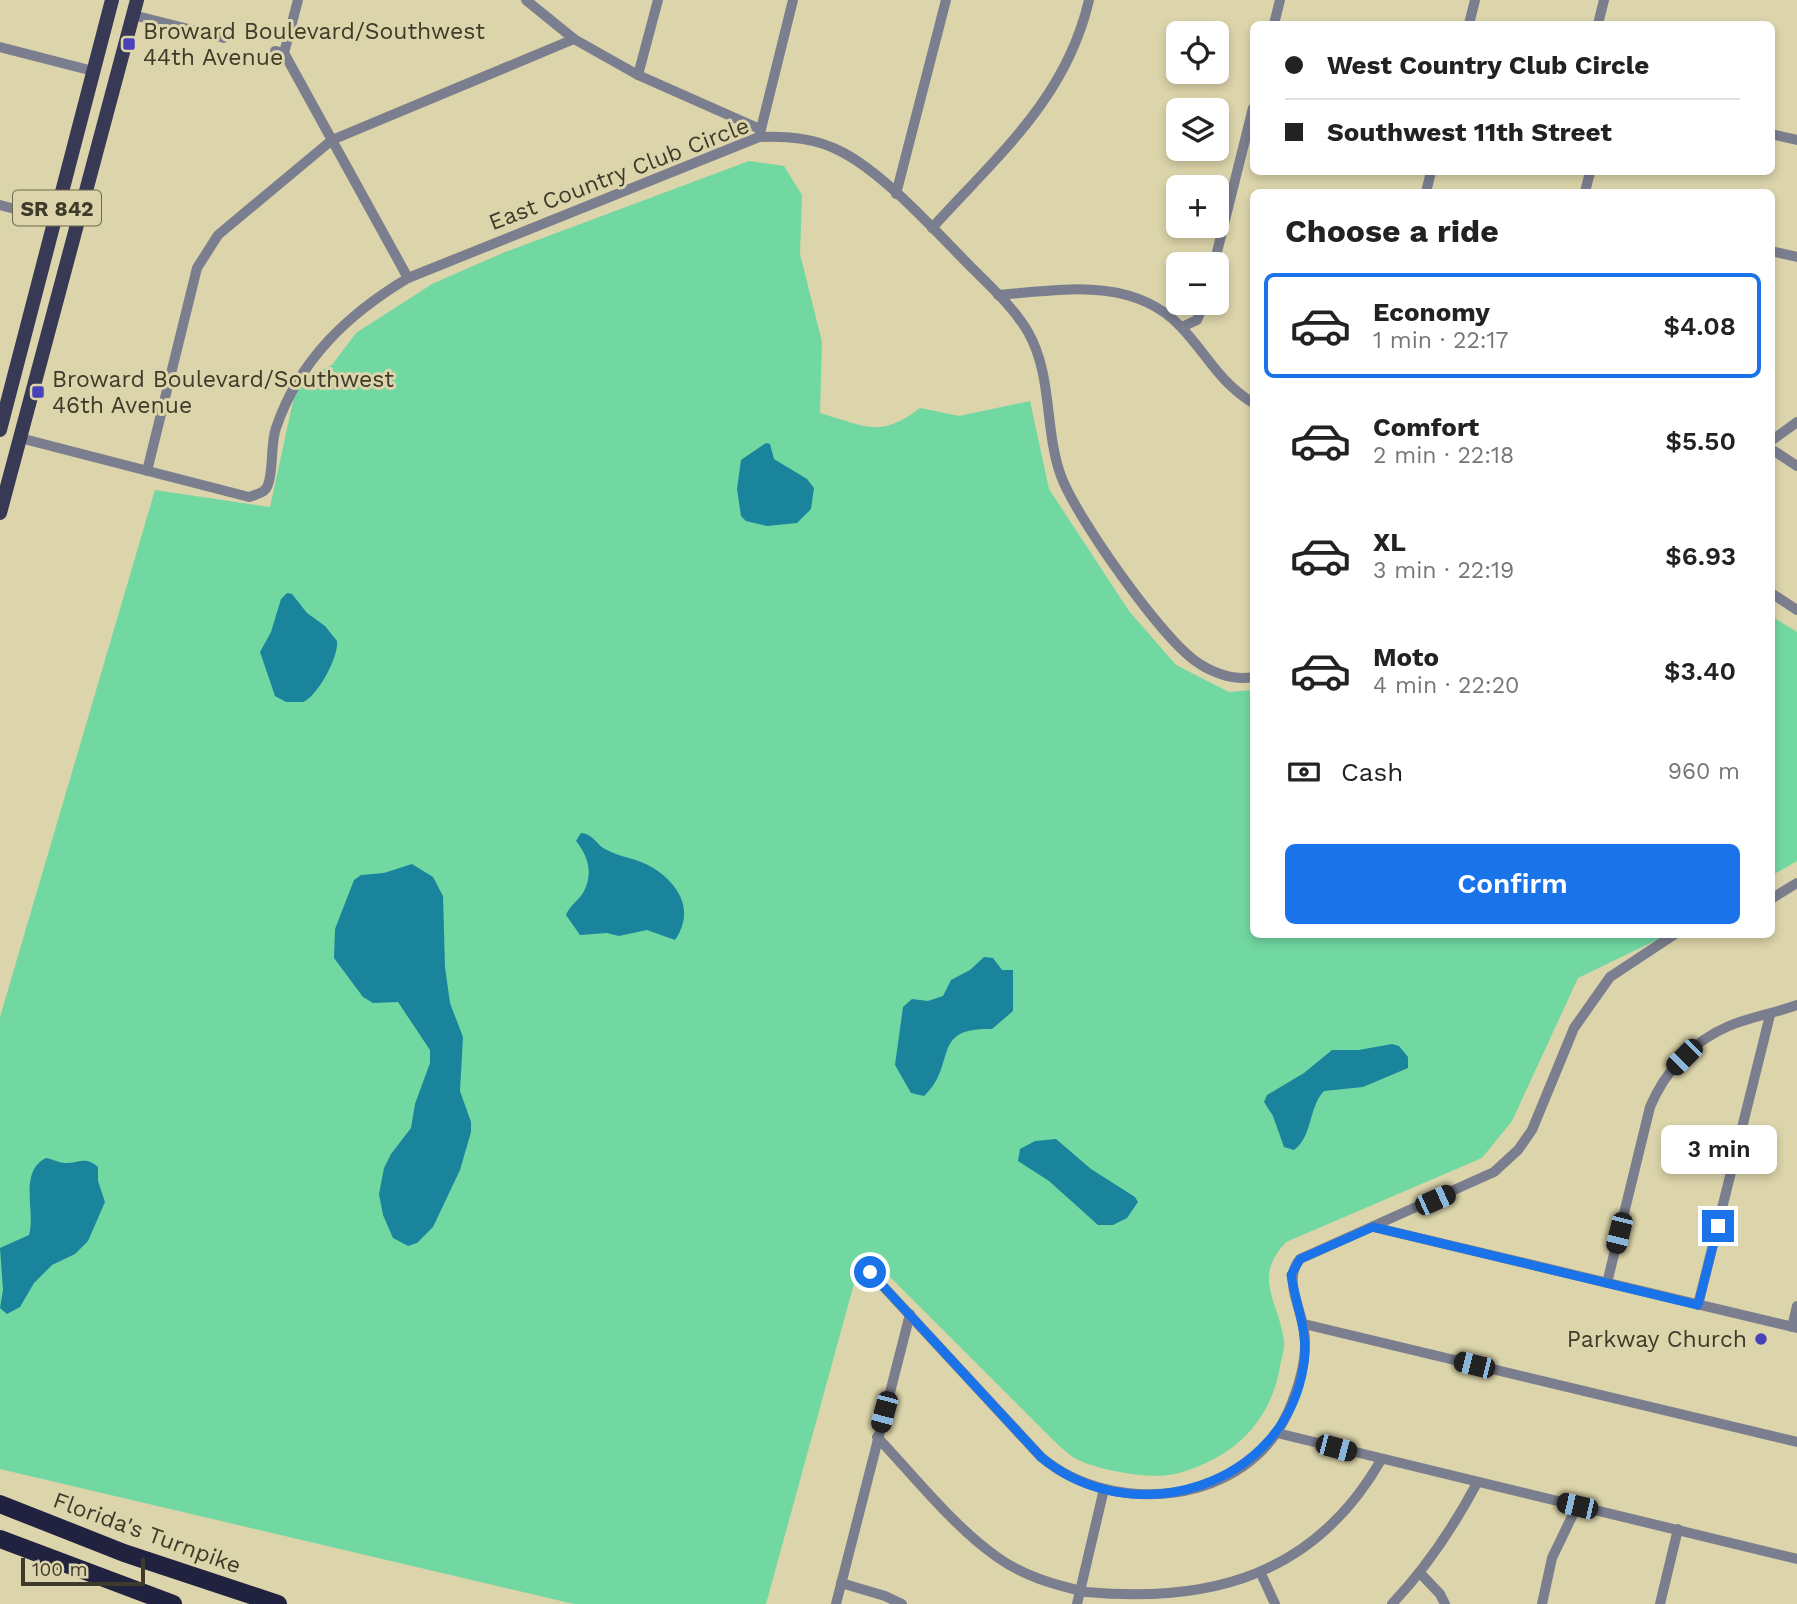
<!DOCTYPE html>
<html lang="en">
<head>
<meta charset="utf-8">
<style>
	body { margin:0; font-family:"Work Sans",sans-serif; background:#f6f6f6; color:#222; height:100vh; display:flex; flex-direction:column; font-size:26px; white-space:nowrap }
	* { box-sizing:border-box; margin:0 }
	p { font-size:23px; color:#767676 }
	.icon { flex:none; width:38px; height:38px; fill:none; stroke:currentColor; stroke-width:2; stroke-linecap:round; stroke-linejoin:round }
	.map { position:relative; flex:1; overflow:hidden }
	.details { position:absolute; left:1250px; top:189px; width:525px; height:749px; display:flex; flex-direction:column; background:#fff; border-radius:10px; box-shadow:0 4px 10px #0003 }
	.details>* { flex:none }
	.guide { position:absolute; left:1250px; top:21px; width:525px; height:154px; border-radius:10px; box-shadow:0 4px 10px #0003; display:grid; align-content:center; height:154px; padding:0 35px; background:#fff }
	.buttons { position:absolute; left:1166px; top:21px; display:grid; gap:14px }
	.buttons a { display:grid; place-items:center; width:63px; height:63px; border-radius:10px; background:#fff; box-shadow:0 4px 10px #0003; font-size:35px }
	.scale { position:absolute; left:21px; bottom:18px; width:124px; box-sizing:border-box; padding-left:7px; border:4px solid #3e3b2a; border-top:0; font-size:19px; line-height:24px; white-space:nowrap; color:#3e3b2a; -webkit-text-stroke:5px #dcd4aa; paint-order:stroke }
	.end { position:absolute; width:32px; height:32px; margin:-16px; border:9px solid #1a73e8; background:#fff; box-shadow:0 0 0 4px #fff }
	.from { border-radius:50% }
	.bubble { position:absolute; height:49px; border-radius:10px; background:#fff; box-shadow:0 4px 10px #0003; font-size:23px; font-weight:600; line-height:49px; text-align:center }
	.car { position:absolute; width:21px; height:42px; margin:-21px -10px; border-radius:9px; box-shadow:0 0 5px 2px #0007; background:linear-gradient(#222 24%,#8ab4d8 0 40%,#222 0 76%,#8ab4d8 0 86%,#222 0) }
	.guide b { display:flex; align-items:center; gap:24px; height:66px; font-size:26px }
	.guide b+b { border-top:2px solid #e0e0e0 }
	.guide i { width:18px; height:18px; background:#222 }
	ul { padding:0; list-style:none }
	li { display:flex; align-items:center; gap:21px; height:105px; margin:0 14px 10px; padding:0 21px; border:4px solid transparent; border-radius:10px }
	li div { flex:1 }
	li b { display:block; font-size:26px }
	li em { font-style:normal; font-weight:600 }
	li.on { border-color:#1a73e8 }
	li>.icon { width:63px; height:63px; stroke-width:1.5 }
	h2 { padding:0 35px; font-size:32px; line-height:84px }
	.pay { display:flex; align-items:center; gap:18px; height:77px; padding:0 35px; font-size:26px }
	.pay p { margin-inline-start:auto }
	.button { display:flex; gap:14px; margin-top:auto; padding:14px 35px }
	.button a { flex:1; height:80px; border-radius:10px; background:#1a73e8; color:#fff; font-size:28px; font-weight:600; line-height:80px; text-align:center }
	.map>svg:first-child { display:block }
	.green { fill:#71d8a2 }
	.water { fill:#1a849d }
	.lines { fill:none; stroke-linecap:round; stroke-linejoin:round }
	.minor { stroke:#7b7e8e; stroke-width:10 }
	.primary { stroke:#373955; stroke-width:14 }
	.motorway { stroke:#202240; stroke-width:18 }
	.route { stroke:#1a73e8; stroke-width:9 }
	.poi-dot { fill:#4841b7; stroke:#dcd4aa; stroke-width:2.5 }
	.labels { text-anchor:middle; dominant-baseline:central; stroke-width:6; stroke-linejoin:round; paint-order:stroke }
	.shield { fill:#dcd4aa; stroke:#6d6950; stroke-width:2 }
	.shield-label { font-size:21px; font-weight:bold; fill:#3e3b2a }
	.poi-label { font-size:23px; fill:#3e3b2a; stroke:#dcd4aa; text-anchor:start }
	.street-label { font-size:23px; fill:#3e3b2a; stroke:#dcd4aa }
</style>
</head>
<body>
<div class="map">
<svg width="1797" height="1604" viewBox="0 0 1797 1604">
	<rect width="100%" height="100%" fill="#dcd4aa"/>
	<g class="green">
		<path d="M749,161l35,5 18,29 -2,59 22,88 -2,71c45,13 60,26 100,-5l39,8 71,-15 19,88 80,122 47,54 53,27 24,-2v244l414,1 -89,43 -66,143 -30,37 -196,84c-34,37 -8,56 -2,99 1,9 -4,22 -5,31 -12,56 -51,88 -104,102 -24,6 -77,-4 -99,-15 -9,-5 -17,-14 -25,-21l-184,-184 -12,26 -89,324h-192l-574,-135v-452l155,-527 115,17 27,-124 35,-18 24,-32 76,-49 73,-32z"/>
		<path d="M1771,616l26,16v229l-26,15z"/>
	</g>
	<g class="water">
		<path d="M766,443l4,1 4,15 33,20 7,9 -3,21 -14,14 -30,3 -21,-5 -5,-5 -4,-27 4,-29z"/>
		<path d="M287,593l5,1 15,19 18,13 12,15c2,16 -20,56 -34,61h-17l-11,-6 -15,-44 11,-20 10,-33z"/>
		<path d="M581,833c13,1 15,12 26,17 12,7 28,8 41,15 28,15 49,44 27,75l-28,-10 -28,6 -12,-3 -27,2 -14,-20c4,-10 12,-14 17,-22 11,-19 5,-37 -7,-52z"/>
		<path d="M412,864l21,13 10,19 2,71 5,36 13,34 -3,54 11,31v10l-11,38 -27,57 -16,16 -9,3 -15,-8 -10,-23 -4,-21 5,-26 7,-14 20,-26 4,-24 15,-41v-13l-32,-48 -25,1 -10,-6 -29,-39 1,-29 19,-49 7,-5 23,-2z"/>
		<path d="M984,957l9,1 9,12h11v41l-21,18c-63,-2 -34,36 -68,67l-13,-3 -16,-28 8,-58 9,-8 16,2 15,-5 8,-16 19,-10z"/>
		<path d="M1392,1044l7,2 9,11v11l-45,19 -39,4c-16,17 -11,45 -30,59l-10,-3 -11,-31 -9,-14 3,-7 37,-22 28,-23h27z"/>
		<path d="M1056,1139l35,30 44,28 3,5 -11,16 -14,7h-15l-49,-44 -31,-20 2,-12 15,-8z"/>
		<path d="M46,1158c6,1 11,4 18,5 14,1 21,-8 34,4v14l7,21 -17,39 -13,13 -23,11 -18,18 -14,24 -13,7 -7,-6 3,-18 -3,-42 29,-13c7,-23 -11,-63 17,-77z"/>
	</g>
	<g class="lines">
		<g class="minor">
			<path d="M526,0l48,39 64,36 122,54"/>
			<path d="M133,15l91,23"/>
			<path d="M1274,24l6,-24"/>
			<path d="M1469,24l6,-24"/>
			<path d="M1598,24l6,-24"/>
			<path d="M0,47l93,24"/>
			<path d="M275,51l9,2 124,225"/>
			<path d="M284,53l14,-53"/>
			<path d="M638,75l20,-75"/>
			<path d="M760,133l33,-133"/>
			<path d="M1771,134l26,6"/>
			<path d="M1426,192l5,-20"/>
			<path d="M1585,192l5,-20"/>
			<path d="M896,194l50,-194"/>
			<path d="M0,205l38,10"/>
			<path d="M932,228c65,-72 134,-129 157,-228"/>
			<path d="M1771,251l26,6"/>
			<path d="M1214,264l39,-156"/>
			<path d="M998,295c62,-5 134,-19 182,31 28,29 37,54 73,77"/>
			<path d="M1182,327l15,-7 7,-17"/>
			<path d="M20,438l229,59c6,-2 15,-4 18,-10 7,-14 3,-42 9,-59 23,-68 72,-114 132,-150l351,-141c29,-1 57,1 83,15 44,23 94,80 130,116 20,20 42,40 56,64 25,44 16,97 33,144 15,41 98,158 133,184 16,12 39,21 59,17"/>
			<path d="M1771,441l26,-19"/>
			<path d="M1771,449l26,17"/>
			<path d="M147,471l50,-203 21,-33 114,-95 242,-101"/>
			<path d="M1771,593l26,17"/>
			<path d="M1771,899l26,-16"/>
			<path d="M1373,1227l424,101"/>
			<path d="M870,1272l171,185c73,61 206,48 247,-45 10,-23 18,-47 17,-72 0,-27 -24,-59 -5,-81l194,-87 24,-22 14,-20 42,-102 36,-51 65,-43"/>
			<path d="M1607,1283l43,-176c15,-36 43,-66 79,-81 21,-9 46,-13 68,-21"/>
			<path d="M1698,1305l72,-290"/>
			<path d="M1304,1324l493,118"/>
			<path d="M1792,1327l5,-21"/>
			<path d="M1277,1433l520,126"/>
			<path d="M877,1437c38,40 75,88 120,120 26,19 58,28 89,35 128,12 230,-19 295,-132"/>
			<path d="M1420,1573l20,21 5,10"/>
			<path d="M1263,1578l12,26"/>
			<path d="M841,1583l44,13 17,8"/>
			<path d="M836,1604l74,-290"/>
			<path d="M1077,1604l27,-115"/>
			<path d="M1392,1604c35,-37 61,-76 85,-121"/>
			<path d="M1542,1604l10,-46 25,-52"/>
			<path d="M1660,1604l18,-75"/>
		</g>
		<g class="primary">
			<path d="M0,430l112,-430"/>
			<path d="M0,513l137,-513"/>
		</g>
		<g class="motorway">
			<path d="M0,1504l124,49 154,51"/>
			<path d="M0,1539l173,65"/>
		</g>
	</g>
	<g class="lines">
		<path class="route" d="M870,1272l171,185c91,77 246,30 263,-94 4,-32 -8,-58 -13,-88l9,-16 73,-32 325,78 20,-79"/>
	</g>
	<g class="poi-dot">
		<rect x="122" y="37" width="14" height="14" rx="3.5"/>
		<rect x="31" y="385" width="14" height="14" rx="3.5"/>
		<circle cx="1761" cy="1339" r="7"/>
	</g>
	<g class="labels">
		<rect class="shield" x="13" y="190.5" width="88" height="35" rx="5"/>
		<g class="shield-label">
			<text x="57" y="208">SR 842</text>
		</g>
		<g class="poi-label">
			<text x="143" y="31">Broward Boulevard/Southwest<tspan x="143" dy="26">44th Avenue</tspan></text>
			<text x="52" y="379">Broward Boulevard/Southwest<tspan x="52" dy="26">46th Avenue</tspan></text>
			<text x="1747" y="1339" text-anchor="end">Parkway Church</text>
		</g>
		<g class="street-label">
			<text transform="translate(619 174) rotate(-21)">East Country Club Circle</text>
			<text transform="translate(147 1533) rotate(20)">Florida's Turnpike</text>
		</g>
	</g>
</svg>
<div class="buttons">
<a><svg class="icon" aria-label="locate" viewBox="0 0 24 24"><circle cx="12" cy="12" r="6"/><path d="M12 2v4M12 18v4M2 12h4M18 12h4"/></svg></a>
<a><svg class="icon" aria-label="layers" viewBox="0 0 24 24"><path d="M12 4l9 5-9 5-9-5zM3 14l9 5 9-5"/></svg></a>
<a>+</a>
<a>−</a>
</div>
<div class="scale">100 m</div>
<i class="end from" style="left:870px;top:1272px"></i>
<i class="end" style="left:1718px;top:1226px"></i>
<div class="bubble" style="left:1661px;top:1125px;width:116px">3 min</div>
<i class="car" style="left:1684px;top:1057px;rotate:225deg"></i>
<i class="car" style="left:1435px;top:1200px;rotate:66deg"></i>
<i class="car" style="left:1619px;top:1233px;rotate:194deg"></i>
<i class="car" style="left:1474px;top:1365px;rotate:284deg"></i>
<i class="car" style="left:884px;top:1412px;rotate:195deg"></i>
<i class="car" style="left:1336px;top:1448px;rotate:105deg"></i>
<i class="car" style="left:1577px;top:1506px;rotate:283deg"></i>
<div class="guide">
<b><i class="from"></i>West Country Club Circle</b>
<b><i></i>Southwest 11th Street</b>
</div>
<section class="details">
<h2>Choose a ride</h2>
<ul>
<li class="on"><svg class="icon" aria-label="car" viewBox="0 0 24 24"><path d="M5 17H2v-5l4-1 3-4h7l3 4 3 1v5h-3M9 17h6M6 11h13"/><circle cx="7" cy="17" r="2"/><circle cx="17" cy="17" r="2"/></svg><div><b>Economy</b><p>1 min · 22:17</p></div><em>$4.08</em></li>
<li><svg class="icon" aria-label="car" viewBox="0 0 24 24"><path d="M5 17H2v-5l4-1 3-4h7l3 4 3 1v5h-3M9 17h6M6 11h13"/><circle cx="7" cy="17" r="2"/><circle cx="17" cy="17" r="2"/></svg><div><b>Comfort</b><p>2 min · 22:18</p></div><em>$5.50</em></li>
<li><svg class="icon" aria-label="car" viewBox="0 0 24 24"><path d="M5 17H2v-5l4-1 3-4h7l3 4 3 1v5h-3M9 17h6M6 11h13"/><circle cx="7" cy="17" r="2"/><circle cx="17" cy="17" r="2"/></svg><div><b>XL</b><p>3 min · 22:19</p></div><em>$6.93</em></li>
<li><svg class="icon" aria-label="car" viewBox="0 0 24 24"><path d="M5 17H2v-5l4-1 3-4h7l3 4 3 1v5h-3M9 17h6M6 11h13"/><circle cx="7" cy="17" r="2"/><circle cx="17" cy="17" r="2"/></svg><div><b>Moto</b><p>4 min · 22:20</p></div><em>$3.40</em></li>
</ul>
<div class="pay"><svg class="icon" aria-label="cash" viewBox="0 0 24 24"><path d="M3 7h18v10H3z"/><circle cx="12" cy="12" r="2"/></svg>Cash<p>960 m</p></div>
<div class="button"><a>Confirm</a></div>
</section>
</div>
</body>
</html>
